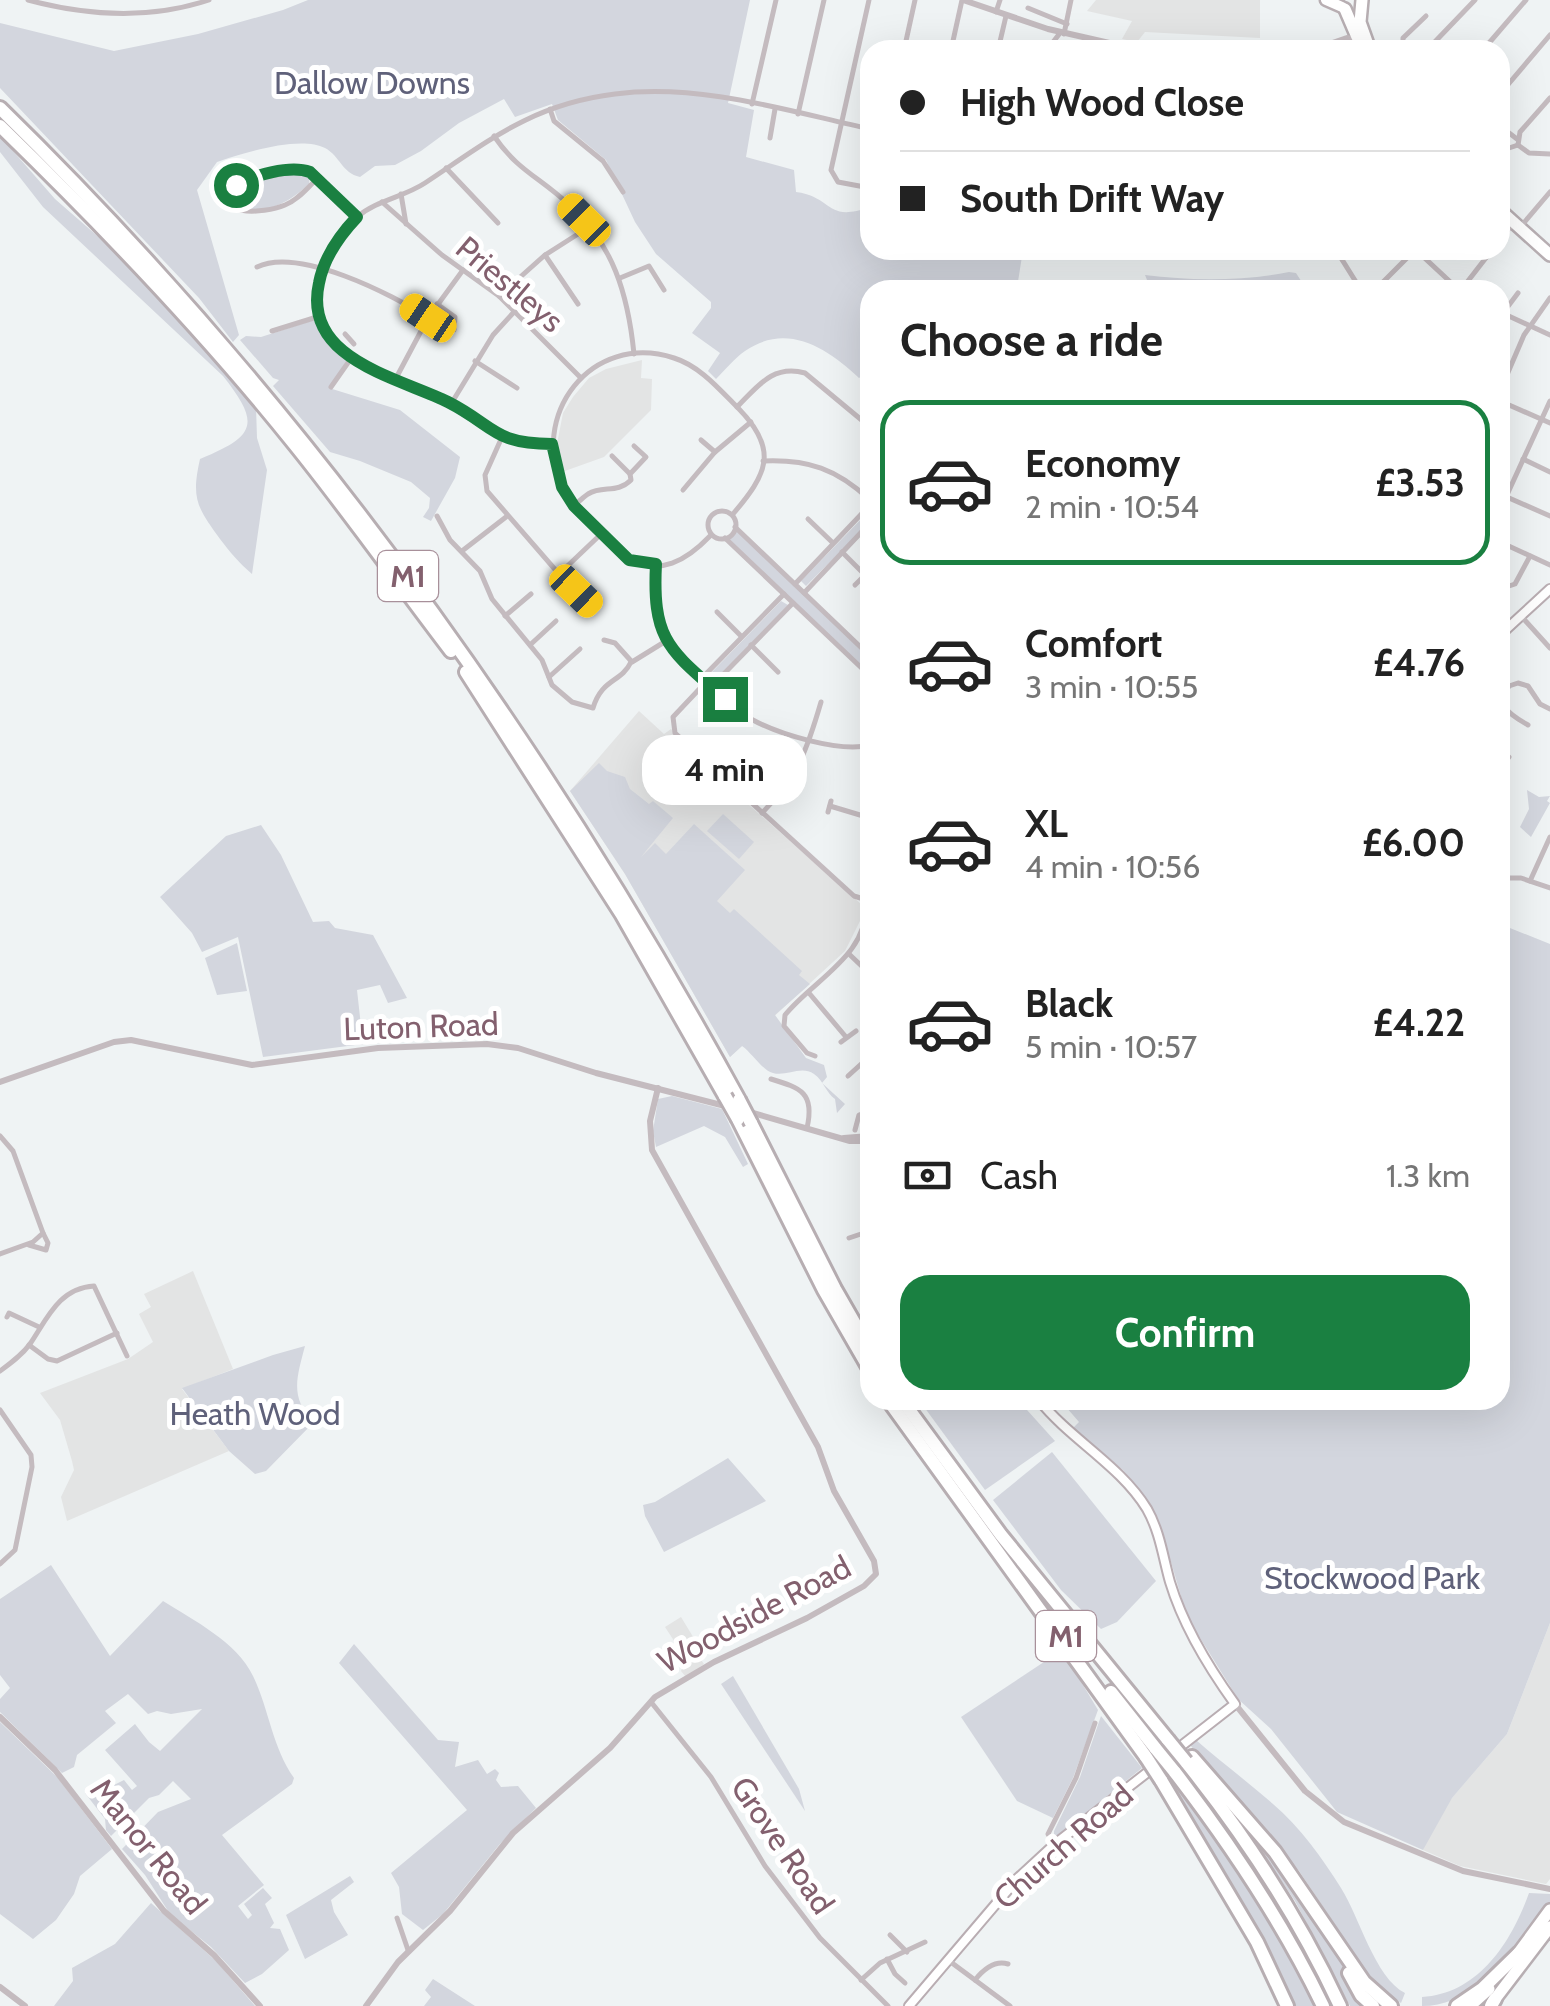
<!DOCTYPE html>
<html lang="en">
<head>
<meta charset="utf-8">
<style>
	body { margin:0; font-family:Cabin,sans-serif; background:#f2f2f2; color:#222; height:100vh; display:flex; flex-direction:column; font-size:38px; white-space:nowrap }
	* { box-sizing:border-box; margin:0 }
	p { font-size:32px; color:#767676 }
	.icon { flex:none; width:55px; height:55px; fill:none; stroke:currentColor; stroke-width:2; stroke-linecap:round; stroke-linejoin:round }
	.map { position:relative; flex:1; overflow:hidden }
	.drawer { position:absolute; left:860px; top:280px; width:650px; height:1130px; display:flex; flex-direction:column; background:#fff; border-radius:30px; box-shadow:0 10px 40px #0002 }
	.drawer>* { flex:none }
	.top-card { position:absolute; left:860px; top:40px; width:650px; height:220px; border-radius:30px; box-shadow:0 10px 40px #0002; display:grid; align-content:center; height:220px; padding:0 40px; background:#fff }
	.end { position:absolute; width:45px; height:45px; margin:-22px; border:12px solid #1a8041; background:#fff; box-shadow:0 0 0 5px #fff }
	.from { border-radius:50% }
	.bubble { position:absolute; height:70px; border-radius:30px; background:#fff; box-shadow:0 10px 40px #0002; font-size:32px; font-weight:700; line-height:70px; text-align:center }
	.car { position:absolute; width:30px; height:60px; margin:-30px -15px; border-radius:12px; box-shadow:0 0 8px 2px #0007; background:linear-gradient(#f5c518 24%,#345 0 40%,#f5c518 0 76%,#345 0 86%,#f5c518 0) }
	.top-card b { display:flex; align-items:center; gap:35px; height:95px; font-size:38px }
	.top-card b+b { border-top:2px solid #e0e0e0 }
	.top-card i { width:25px; height:25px; background:#222 }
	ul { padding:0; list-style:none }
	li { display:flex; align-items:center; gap:30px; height:165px; margin:0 20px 15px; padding:0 20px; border:5px solid transparent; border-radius:30px }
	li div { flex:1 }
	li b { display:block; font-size:38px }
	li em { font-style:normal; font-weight:700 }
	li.active { border-color:#1a8041 }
	li>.icon { width:90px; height:90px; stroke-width:1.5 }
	h2 { padding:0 40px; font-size:45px; line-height:120px }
	.pay { display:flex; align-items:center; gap:25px; height:110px; padding:0 40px; font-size:38px }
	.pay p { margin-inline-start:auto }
	.primary-button { display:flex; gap:20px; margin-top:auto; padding:20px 40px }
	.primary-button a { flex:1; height:115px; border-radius:30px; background:#1a8041; color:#fff; font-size:40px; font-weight:700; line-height:115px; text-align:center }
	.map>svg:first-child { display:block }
	.built { fill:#e3e4e4 }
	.green { fill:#d3d6de }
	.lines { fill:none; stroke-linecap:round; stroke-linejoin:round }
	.secondary-casing { stroke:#b9adb2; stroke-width:12 }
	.primary-casing { stroke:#b8aeb2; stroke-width:15 }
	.trunk-casing { stroke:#b7aeb2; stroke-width:16 }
	.motorway-casing { stroke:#b7aeb2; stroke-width:18 }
	.minor { stroke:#c4bbbf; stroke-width:5 }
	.tertiary { stroke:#c4bbbf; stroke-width:6 }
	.secondary { stroke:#fff; stroke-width:8 }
	.primary { stroke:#fff; stroke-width:10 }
	.trunk { stroke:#fff; stroke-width:11 }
	.motorway { stroke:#fff; stroke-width:12 }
	.motorway-bridge-casing { stroke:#b7aeb2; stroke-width:18; stroke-linecap:butt }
	.motorway-bridge { stroke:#fff; stroke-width:12 }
	.route { stroke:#1a8041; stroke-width:12 }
	.labels { text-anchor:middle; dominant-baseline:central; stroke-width:10; stroke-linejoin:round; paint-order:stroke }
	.shield { fill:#fff; stroke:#a8909a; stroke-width:2.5 }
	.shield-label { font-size:30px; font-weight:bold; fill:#83606e }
	.park-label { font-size:32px; fill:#5f617a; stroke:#fff }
	.street-label { font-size:32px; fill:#83606e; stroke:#fff }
</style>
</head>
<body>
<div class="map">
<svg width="1550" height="2006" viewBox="0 0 1550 2006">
	<rect width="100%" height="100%" fill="#eff3f4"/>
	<g class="built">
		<path d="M1096,0h164v38l-115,-6 -8,10 -15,-3 10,-18 -45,-10z"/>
		<path d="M642,360l-1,18 11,1 -1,31 -47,47 -42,15 -6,-23 7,-36 10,-16 16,-19 17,-9z"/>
		<path d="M639,711l25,23 7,-5 42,44 148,131 2,11 -18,36 -115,106 -105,-183 -55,-83z"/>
		<path d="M193,1271l40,98 -51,20 47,62 -162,70 -6,-24 13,-27 -2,-9 -12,-41 -20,-27 88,-34 25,-17 -14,-28 12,-7 -7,-13z"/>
		<path d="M681,1617l17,28 -5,4 11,15 -18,13 -5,-6 5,-12 -21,-32z"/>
		<path d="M1550,1623v256l-4,5 -86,-18 -37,-16 9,-29 75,-87z"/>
	</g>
	<g class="green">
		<path d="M308,0h442l-22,103 26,7 -8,47 48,13 2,22c38,5 29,31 74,15v43h153l-6,38 -147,2v81l-11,7c-32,-30 -72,-56 -114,-27 -10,7 -20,19 -29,28l-8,-8 12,-18 -28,-20 19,-25v-6l-55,-48 -21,-32 -29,-62 -48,-40 -6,-16 -37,13 -11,-18 -45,24 -38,28 -26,14 -20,1 -15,11c-18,-4 -20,-21 -35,-29 -25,-13 -82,5 -108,14l-20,28 42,145 -6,7 -34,-44 -199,-210v-65l114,28 84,-17 85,-24z"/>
		<path d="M0,136l55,63 86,75 115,133 1,31 10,32 -15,104c-13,-11 -22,-22 -32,-35 -23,-32 -29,-40 -20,-80 56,-23 61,-35 23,-83l-180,-169 -43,-55z"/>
		<path d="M289,171l21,4 -1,9c-19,18 -46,33 -71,22l-3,-6 3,-15z"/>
		<path d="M1289,272l7,1 11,17h-156l-6,-15c47,6 98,6 144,-3z"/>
		<path d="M314,320l16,26 17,14 -18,28 71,22 60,47 -5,21 -24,43 -8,-4 6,-9 1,-10 -19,-16 -51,-21 -30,-9 -57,-66 6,-6 -6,-2 -33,-38 6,-4 15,1z"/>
		<path d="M870,510v12l-64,64 -5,-5z"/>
		<path d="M737,530l133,127v17l-142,-135z"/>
		<path d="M781,601l7,4 -73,75 -5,-1 -1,-4z"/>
		<path d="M599,763l8,8 18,6 5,12 19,15 4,-3 20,17 -32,39 14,-14 11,11 28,-30 51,46 -28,31 13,12 4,-4 68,62 -3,4 11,9 -35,31 31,43 18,7 3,12 -5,6 23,21 -8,9 -2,-14c-9,-6 -11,-18 -21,-25 -13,-9 -28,3 -41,-1 -11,-3 -21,-20 -31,-27l-12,11 -105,-183 -55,-83z"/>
		<path d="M1527,790l12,7 11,-1 -3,5 3,2 -19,34 -11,-10 9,-18z"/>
		<path d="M723,814l31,28 -15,17 -32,-28z"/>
		<path d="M261,825l20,30 32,67 16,-1 6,7 38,7 34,63 -19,5 -8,-18 -23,5 6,54 -100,13 -25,-120 -36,15 -10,-19 -32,-36 66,-61z"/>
		<path d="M1500,924l50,20v679l-43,111 -55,64 -29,52 -86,-38 -66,-83 -33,-30 -51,-82 -16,-55 -31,-70 -17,-22 -50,-42 6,-6 -19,-22h440z"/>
		<path d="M237,943l10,48 -30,4 -12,-37z"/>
		<path d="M672,1096l50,13 26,55 -5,3 -18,-30 -21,-11 -48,21 -3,-16 5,-32z"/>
		<path d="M305,1346c-8,31 -16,52 9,76l-48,49 -11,3 -26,-23 -47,-63 91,-33z"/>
		<path d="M919,1400h99l37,41 -70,49z"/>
		<path d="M1052,1452l104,129 -39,41 -16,7 -40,-39 -68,-90z"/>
		<path d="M728,1458l38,43 -102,51 -19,-36 -2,-11 12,-3z"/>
		<path d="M51,1565l59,91 53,-55c30,19 74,41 90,75 16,33 19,71 41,102l-2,6 -70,51 42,50 -26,21 10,13 4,-4 -8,-11 19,-16 9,10 -7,6 9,19 -4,5 10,1 9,21 -27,24 -17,9 -34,-36 -41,-33 -25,-39 -23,-26 36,-37 33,-13 -18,-18 -14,14 -10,3 -38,38 -5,-6 -1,-11 -20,-26 16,-11 9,5 14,-7 8,10 5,-4 -32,-36 30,-26 14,18 11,9 42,-42 -31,5 -14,-3 -9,3 -20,-20 -23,17 11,12 -39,32 -3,12 -12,6 -62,-61v-13l10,-11 -10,-13v-76z"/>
		<path d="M354,1644l84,96 21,2 -4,25 23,-7 9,14 8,-5 4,4 -3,7 5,7 17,-1 18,22 -37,37 -56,69 -20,16 -21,-16 -3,-27 -8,-14 76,-63 -128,-147z"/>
		<path d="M1062,1650l36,60 -25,68 -20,40 -36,-17 -56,-84z"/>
		<path d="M733,1676l66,113 6,22 -84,-127z"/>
		<path d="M1101,1716l41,52 -88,71v-8l26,-54z"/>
		<path d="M0,1722l57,55 55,72 -32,27 -6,18 -18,26 -23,19 -33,-25z"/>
		<path d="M1196,1740c25,22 52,42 77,64 27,23 50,55 68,84 18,28 34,90 64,105l-4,10 -27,-20 -75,-112 -109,-126z"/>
		<path d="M1161,1767c60,74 114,152 153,239h-23l-132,-237z"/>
		<path d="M1227,1801c40,46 75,94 107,145 13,20 19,43 36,60h-20l-55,-105z"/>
		<path d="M350,1876l4,6 -23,18 3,12 14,23 -43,24 -19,-44z"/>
		<path d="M1529,1893l21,1v8c-30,42 -71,104 -128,104v-9c57,-3 90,-56 107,-104z"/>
		<path d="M151,1903l65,58 39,45h-201l19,-25 -1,-13 43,-24z"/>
		<path d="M433,1979l42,27h-51l7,-9 -6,-7z"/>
	</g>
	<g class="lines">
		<g class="secondary-casing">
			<g id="secondary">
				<path d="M1500,635l50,-46"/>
				<path d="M870,1135v4"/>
				<path d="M1039,1400c32,40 81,65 108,109 13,23 16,48 23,73 13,43 39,86 65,122l-59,46"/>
				<path d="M909,2006l109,-128 37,-34 98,-76"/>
			</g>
		</g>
		<g class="primary-casing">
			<path id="primary" d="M1326,0l16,7"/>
		</g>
		<g class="trunk-casing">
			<g id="trunk">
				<path d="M1362,0l-2,22 10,28"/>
				<path d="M1345,9l12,28"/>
				<path d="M1500,210l50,45"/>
				<path d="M1514,1959l36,-49"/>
				<path d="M1492,2003l58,-76"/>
				<path d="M1470,2006l19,-17"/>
			</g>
		</g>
		<g class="motorway-casing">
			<g id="motorway">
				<path d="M0,108c298,291 540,628 739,992"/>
				<path d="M0,126c104,101 204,205 295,319 54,67 104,138 156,206"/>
				<path d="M466,672l156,243 103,181"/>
				<path d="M738,1119l86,171 46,80"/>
				<path d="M751,1123l84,166 35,61"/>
				<path d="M888,1400l258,357"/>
				<path d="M902,1400l99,135 167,205"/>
				<path d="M1111,1692l45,57"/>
				<path d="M1192,1757l83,95 89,130 27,24"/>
				<path d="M1186,1762c61,76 113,156 154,244"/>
				<path d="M1174,1771c57,74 108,150 149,235"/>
				<path d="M1161,1780l96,162 30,64"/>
				<path d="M1349,1973l12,22 12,11"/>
				<path d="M1457,2006l25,-17 37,-36"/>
				<path d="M1491,2006l4,-7"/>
			</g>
		</g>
		<g class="minor">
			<path d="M28,0c60,16 121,20 181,0"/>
			<path d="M869,0l-38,170 7,12 32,6"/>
			<path d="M1028,8l39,16"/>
			<path d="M996,12l4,-12"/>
			<path d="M1064,34l7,-34"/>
			<path d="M904,50l11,-50"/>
			<path d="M951,50l11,-50"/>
			<path d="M998,50l8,-34"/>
			<path d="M1047,50l13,-17"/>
			<path d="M1409,50l-6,-6v-6l23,-22"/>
			<path d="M1427,50l48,-50"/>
			<path d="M1483,50l43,-50"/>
			<path d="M1500,94l50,-59"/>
			<path d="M752,104l24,-104"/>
			<path d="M550,109l4,12 49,40 20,31"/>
			<path d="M798,114l26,-114"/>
			<path d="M1500,126l17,13"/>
			<path d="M494,136c23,34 45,41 73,67 46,40 61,91 67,151"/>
			<path d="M770,138l5,-29"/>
			<path d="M1518,145l2,-13 30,-34"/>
			<path d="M1518,145l11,8 21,1"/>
			<path d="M1500,151l18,-6"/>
			<path d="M446,168l52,55"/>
			<path d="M317,179c-10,9 -19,21 -32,26 -21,9 -79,13 -45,-23l62,-12c20,7 37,30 53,45l2,2"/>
			<path d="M401,194l5,30"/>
			<path d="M382,202l60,53 57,41 82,82"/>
			<path d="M1522,225l28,-33"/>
			<path d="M1500,240l10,-13"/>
			<path d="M1336,250l25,40"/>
			<path d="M1416,250l43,40"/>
			<path d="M545,255l33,49"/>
			<path d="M257,267c42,-20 135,27 171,51"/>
			<path d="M620,278l29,-12 15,24"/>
			<path d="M1375,290l40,-40"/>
			<path d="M1461,290l31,-40"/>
			<path d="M499,296l46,-41 44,-28"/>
			<path d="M437,304l18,13 -1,13"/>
			<path d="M1500,312l50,23"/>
			<path d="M1503,313l15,-20"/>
			<path d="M272,331l45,-14"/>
			<path d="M345,334l9,10"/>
			<path d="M475,361l42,27"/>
			<path d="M395,380l33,-62 35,-48"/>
			<path d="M331,387l21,-30"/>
			<path d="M1500,391l24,-56 26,-37"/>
			<path d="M1500,401l50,22"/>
			<path d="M451,404l42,-69 21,-23"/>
			<path d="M737,407c21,-21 36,-43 68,-34l65,54"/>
			<path d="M502,437l-17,38 2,16 72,83 35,33"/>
			<path d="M701,440l14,12"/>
			<path d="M552,444c-12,0 -25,1 -37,-2 -29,-7 -62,-39 -93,-52 -49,-19 -118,-42 -103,-108 5,-24 19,-49 38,-65 20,-17 47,-20 68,-34 65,-43 108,-79 190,-89 85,-11 173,17 255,35"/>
			<path d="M612,456l18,18"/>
			<path d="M1523,459l27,13"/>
			<path d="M763,461c45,-2 74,8 107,39"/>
			<path d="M683,490l32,-38 36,-30"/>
			<path d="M1500,494l50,22"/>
			<path d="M1506,497l44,-96"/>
			<path d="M573,506c2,-1 13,-11 15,-12 15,-9 29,0 43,-14l-1,-6 16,-17 -12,-11"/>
			<circle cx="722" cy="525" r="14"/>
			<path d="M437,516l13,24 30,31 12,28 50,61 10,25 20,17 21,6c9,-30 28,-25 38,-46"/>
			<path d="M808,519l25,24"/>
			<path d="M735,527l135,129"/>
			<path d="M710,536c-23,24 -50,41 -84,22 -21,-20 -49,-41 -62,-67 -37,-75 27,-160 110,-133 26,8 46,32 65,51 41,42 27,66 -6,105"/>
			<path d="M725,538l145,138"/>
			<path d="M1500,542l50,23"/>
			<path d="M462,551l44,-34"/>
			<path d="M842,552l23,23"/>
			<path d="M656,564c-1,20 -5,42 3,62 12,30 63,76 92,93 27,15 89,34 119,26"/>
			<path d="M559,574l41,-39"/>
			<path d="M795,584l75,-79"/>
			<path d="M855,585l15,-15"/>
			<path d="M1500,589l15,-5 15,-28"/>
			<path d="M804,593l66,-70"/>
			<path d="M717,612l24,24"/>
			<path d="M505,616l26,-22"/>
			<path d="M1522,617l28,31"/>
			<path d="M604,640l11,3 17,19 34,-21"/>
			<path d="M530,645l26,-24"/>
			<path d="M751,645l27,27"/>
			<path d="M1500,676l3,6 -3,7"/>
			<path d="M549,677l31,-28"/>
			<path d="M702,678l82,-84"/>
			<path d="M706,682l-33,35 2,16 179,163 16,5"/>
			<path d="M711,687l82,-84"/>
			<path d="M1528,725c-17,-10 -33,-18 -19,-39l9,-3 10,3 12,18 10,5"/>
			<path d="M1500,751l9,6"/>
			<path d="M830,806l40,12"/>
			<path d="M828,812l3,-11"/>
			<path d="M762,813c36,-37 45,-63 59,-111"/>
			<path d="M1500,843h1"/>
			<path d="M1500,878h21l29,10"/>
			<path d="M1530,881l20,-44"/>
			<path d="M849,954l21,20"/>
			<path d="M870,988l-5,5 5,5"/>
			<path d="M809,993l37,44"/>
			<path d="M841,1042l15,-11"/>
			<path d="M815,1056l-8,-3 -23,-27 1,-11c29,-36 85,-60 81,-114"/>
			<path d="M848,1076l22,-20"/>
			<path d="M771,1079c30,9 44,14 36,49"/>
			<path d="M855,1130l4,-15 11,-4"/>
			<path d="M0,1136l13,15 30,82 -10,9 -33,12"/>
			<path d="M849,1238l21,-7"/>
			<path d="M29,1245l17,5 2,-7 -5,-10"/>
			<path d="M7,1317l2,-4 30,14"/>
			<path d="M29,1345l19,14 9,2 60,-28"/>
			<path d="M0,1371c11,-8 22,-16 30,-27 17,-25 29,-56 64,-58l33,70"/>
			<path d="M0,1410l31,45 1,12 -17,83 -15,14"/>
			<path d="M651,1702l60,75 54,89 55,72 68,68"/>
			<path d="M1054,1843l-6,-9 28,-56 19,-55"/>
			<path d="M397,1918l11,32"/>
			<path d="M890,1935l17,17"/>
			<path d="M887,1959l8,15 10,9"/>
			<path d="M948,1960l62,46"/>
			<path d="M861,1980l19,-17 45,-21"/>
			<path d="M975,1980c8,-10 20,-20 33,-16"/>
		</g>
		<g class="tertiary">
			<path d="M963,0l85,29 92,21"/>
			<path d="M1312,50l35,-12 11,3"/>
			<path d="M0,1082l114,-40 17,-2 121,25 126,-17 109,-4 31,4 78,25 133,34"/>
			<path d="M746,1111l104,30h20"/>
			<path d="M844,1138l25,-2"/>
			<path d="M1235,1704l70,87 39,31 119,49 87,18"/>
			<path d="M0,1717l55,53 109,141 50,44 46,51"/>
			<path d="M0,1987l25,19"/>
			<path d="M366,2006l32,-44 52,-51 63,-78 97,-85 45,-51 59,-35 93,-44 57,-32 12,-12 -2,-13 -40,-70 -16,-44 -166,-297 -2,-29 8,-33"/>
		</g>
		<use href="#secondary" class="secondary"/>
		<use href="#primary" class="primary"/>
		<use href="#trunk" class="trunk"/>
		<use href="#motorway" class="motorway"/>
		<g class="motorway-bridge-casing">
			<g id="motorway-bridge">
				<path d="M725,1096l13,23"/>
				<path d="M739,1100l12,23"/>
				<path d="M1168,1740l18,22"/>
				<path d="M1156,1749l18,22"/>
				<path d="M1146,1757l15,23"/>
			</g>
		</g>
		<use href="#motorway-bridge" class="motorway-bridge"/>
	</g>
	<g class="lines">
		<path class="route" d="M236,185c18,-10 54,-20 74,-13l47,45c-18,19 -33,40 -38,66 -17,76 78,94 129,119 47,24 45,42 104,42l10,43 12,19 55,54 27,4c-4,78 14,86 69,135"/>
	</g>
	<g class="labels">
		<g class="shield">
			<rect x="378" y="551" width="60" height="50" rx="8"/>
			<rect x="1036" y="1611" width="60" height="50" rx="8"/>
		</g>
		<g class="shield-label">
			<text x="408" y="576">M1</text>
			<text x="1066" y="1636">M1</text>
		</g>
		<g class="park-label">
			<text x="372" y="82">Dallow Downs</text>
			<text x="255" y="1413">Heath Wood</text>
			<text x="1372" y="1577">Stockwood Park</text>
		</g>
		<g class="street-label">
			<text transform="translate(510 284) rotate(40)">Priestleys</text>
			<text transform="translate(421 1026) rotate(-2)">Luton Road</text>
			<text transform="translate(754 1614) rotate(-28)">Woodside Road</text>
			<text transform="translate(783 1845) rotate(56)">Grove Road</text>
			<text transform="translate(149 1846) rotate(51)">Manor Road</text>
			<text transform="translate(1063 1846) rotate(-41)">Church Road</text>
		</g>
	</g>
</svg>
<i class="end from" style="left:236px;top:185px"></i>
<i class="end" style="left:725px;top:699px"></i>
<div class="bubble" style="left:642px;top:735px;width:165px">4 min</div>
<i class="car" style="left:584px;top:220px;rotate:315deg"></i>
<i class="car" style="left:428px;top:318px;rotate:304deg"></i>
<i class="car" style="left:576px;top:591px;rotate:134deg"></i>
<div class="top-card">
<b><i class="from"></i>High Wood Close</b>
<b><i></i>South Drift Way</b>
</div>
<section class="drawer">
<h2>Choose a ride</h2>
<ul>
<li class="active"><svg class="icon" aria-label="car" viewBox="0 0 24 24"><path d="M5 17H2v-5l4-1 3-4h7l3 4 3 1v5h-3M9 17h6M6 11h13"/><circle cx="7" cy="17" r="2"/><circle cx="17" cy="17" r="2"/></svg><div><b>Economy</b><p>2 min · 10:54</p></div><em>£3.53</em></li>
<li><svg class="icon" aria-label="car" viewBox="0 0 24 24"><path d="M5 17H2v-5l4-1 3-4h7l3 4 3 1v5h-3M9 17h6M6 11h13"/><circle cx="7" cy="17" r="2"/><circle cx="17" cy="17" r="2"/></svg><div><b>Comfort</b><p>3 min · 10:55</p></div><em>£4.76</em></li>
<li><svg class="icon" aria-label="car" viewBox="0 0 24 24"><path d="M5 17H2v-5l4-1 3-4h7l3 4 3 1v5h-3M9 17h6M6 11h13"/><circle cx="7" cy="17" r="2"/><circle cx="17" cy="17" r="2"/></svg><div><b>XL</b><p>4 min · 10:56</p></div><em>£6.00</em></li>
<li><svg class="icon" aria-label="car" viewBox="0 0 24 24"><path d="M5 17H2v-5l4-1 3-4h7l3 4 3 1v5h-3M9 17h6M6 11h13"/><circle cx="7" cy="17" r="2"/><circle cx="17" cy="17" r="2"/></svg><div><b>Black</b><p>5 min · 10:57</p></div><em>£4.22</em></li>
</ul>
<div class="pay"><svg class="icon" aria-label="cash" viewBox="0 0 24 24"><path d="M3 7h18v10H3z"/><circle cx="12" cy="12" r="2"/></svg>Cash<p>1.3 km</p></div>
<div class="primary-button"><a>Confirm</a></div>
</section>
</div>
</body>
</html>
